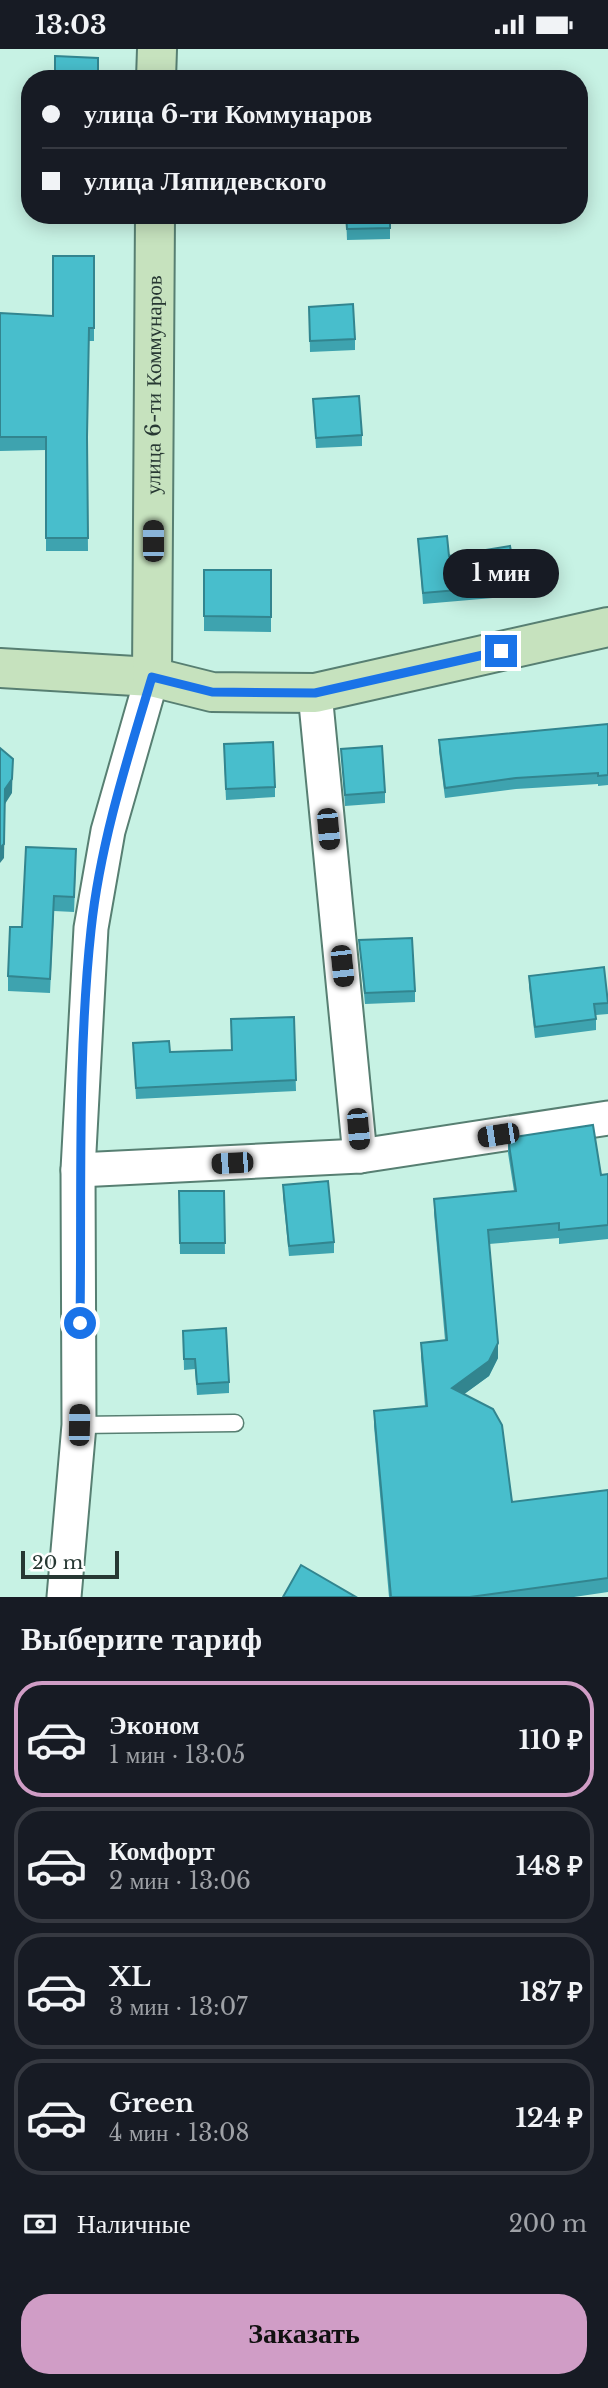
<!DOCTYPE html>
<html lang="ru">
<head>
<meta charset="utf-8">
<style>
	body { margin:0; font-family:"Libre Baskerville",serif; background:#20242c; color:#f1f3f6; height:100vh; display:flex; flex-direction:column; font-size:26px; white-space:nowrap }
	* { box-sizing:border-box; margin:0 }
	p { font-size:23px; color:#9ea1a6 }
	.icon { flex:none; width:38px; height:38px; fill:none; stroke:currentColor; stroke-width:2; stroke-linecap:round; stroke-linejoin:round }
	.map { position:relative; height:1548px; overflow:hidden }
	.side { display:flex; flex-direction:column; background:#171b24; flex:1 }
	.side>* { flex:none }
	.banner { position:absolute; left:21px; top:21px; width:567px; height:154px; border-radius:28px; box-shadow:0 4px 18px #0003; display:grid; align-content:center; height:154px; padding:0 21px; background:#171b24 }
	.scale { position:absolute; left:21px; bottom:18px; width:98px; box-sizing:border-box; padding-left:7px; border:4px solid #273833; border-top:0; font-size:19px; line-height:24px; white-space:nowrap; color:#273833; -webkit-text-stroke:5px #fff; paint-order:stroke }
	.end { position:absolute; width:32px; height:32px; margin:-16px; border:9px solid #1a73e8; background:#fff; box-shadow:0 0 0 4px #fff }
	.from { border-radius:50% }
	.bubble { position:absolute; height:49px; border-radius:24px; background:#171b24; box-shadow:0 4px 18px #0003; font-size:23px; font-weight:700; line-height:49px; text-align:center }
	.car { position:absolute; width:21px; height:42px; margin:-21px -10px; border-radius:9px; box-shadow:0 0 5px 2px #0007; background:linear-gradient(#222 24%,#8ab4d8 0 40%,#222 0 76%,#8ab4d8 0 86%,#222 0) }
	.banner b { display:flex; align-items:center; gap:24px; height:66px; font-size:26px }
	.banner b+b { border-top:2px solid #363941 }
	.banner i { width:18px; height:18px; background:#f1f3f6 }
	ul { padding:0; list-style:none }
	li { display:flex; align-items:center; gap:21px; height:116px; margin:0 14px 10px; padding:0 7px; border:4px solid #363941; border-radius:28px }
	li div { flex:1 }
	li b { display:block; font-size:26px }
	li em { font-style:normal; font-weight:700 }
	li.selected { border-color:#d09dc6 }
	li>.icon { width:63px; height:63px; stroke-width:1.5 }
	h2 { padding:0 21px; font-size:32px; line-height:84px }
	.pay { display:flex; align-items:center; gap:18px; height:77px; padding:0 21px; font-size:26px }
	.pay p { margin-inline-start:auto }
	.button { display:flex; gap:14px; margin-top:auto; padding:14px 21px }
	.button a { flex:1; height:80px; border-radius:28px; background:#d09dc6; color:#111; font-size:28px; font-weight:700; line-height:80px; text-align:center }
	.status { display:flex; justify-content:space-between; align-items:center; height:49px; padding:0 35px; background:#171b24; direction:ltr }
	.status svg { height:19px; fill:currentColor }
	.map>svg:first-child { display:block }
	.lines { fill:none; stroke-linecap:round; stroke-linejoin:round }
	.lane-casing { stroke:#577f72; stroke-width:19 }
	.street-casing { stroke:#577f72; stroke-width:37 }
	.secondary-casing { stroke:#577f72; stroke-width:42 }
	.lane { stroke:#fff; stroke-width:16 }
	.street { stroke:#fff; stroke-width:33 }
	.secondary { stroke:#c6e2be; stroke-width:38 }
	.wall { fill:#3ea3af }
	.shaded-wall { fill:#32858f }
	.building { fill:#48becc; stroke:#32858f; stroke-width:2 }
	.route { stroke:#1a73e8; stroke-width:9 }
	.labels { text-anchor:middle; dominant-baseline:central; stroke-width:7; stroke-linejoin:round; paint-order:stroke }
	.street-label { font-size:21px; fill:#273833; stroke:#fff }
</style>
</head>
<body>
<div class="status"><b>13:03</b><svg viewBox="0 0 49 12"><path d="M0 12V9h3v3zM5 12V6h3v6zM10 12V3h3v9zM15 12V0h3v12zM26 1h20v11H26zM47 4h2v5h-2z"/></svg></div>
<div class="map">
<svg width="608" height="1548" viewBox="0 0 608 1548">
	<rect width="100%" height="100%" fill="#c7f2e4"/>
	<g class="lines">
		<g class="lane-casing">
			<path id="lane" d="M79,1376l156,-2"/>
		</g>
		<g class="street-casing">
			<g id="street">
				<path d="M315,644l45,463"/>
				<path d="M78,1121l282,-14 248,-38"/>
				<path d="M64,1548l15,-172 -1,-255 13,-242 17,-97 44,-154"/>
			</g>
		</g>
		<g class="secondary-casing">
			<g id="secondary">
				<path d="M156,30l1,-30"/>
				<path d="M0,619l152,9 60,15 103,1 293,-66"/>
				<path id="s1" d="M152,628l3,-462"/>
			</g>
		</g>
		<use href="#lane" class="lane"/>
		<use href="#street" class="street"/>
		<use href="#secondary" class="secondary"/>
	</g>
	<g class="wall">
		<path d="M346,166h44v24l-43,1z"/>
		<path d="M94,207v85h-5l-2,105 1,105h-42v-101l-46,1v-138l53,3z"/>
		<path d="M309,258l46,32v11l-45,2z"/>
		<path d="M313,350l49,36v11l-46,2z"/>
		<path d="M418,490l31,17 68,29v11l-94,8z"/>
		<path d="M204,521h67v62l-67,-1z"/>
		<path d="M608,675v61l-10,1v-2l-82,5 -71,9 -6,-47v-11z"/>
		<path d="M341,700l44,43v11l-40,3z"/>
		<path d="M224,706l51,32v10l-49,3z"/>
		<path d="M76,815l-2,48 -20,-1 -4,82 -42,-2v-15l14,-49z"/>
		<path d="M359,891l56,51v11l-50,2z"/>
		<path d="M529,927l79,21v17l-12,1v15l-61,8 -6,-51z"/>
		<path d="M294,968l2,74 -160,8 -3,-56 37,9 61,-2z"/>
		<path d="M508,1089l93,37 7,-1v65l-49,5v-6l-70,6 9,114 -9,18 -25,18 48,108 96,-12v102l-34,5h-185l-15,-171v-15l51,-5 -4,-49v-14l24,-3 -11,-127v-14l80,-8 -6,-38z"/>
		<path d="M283,1136l51,57v11l-45,3 -6,-60z"/>
		<path d="M179,1142h45l1,63h-45z"/>
		<path d="M183,1282l46,51v11l-32,2 -2,-26 -11,1z"/>
	</g>
	<g class="shaded-wall">
		<path d="M13,710l-1,34 -7,11 -1,54 -4,5v-15l5,-59z"/>
		<path d="M498,1294v15l-9,18 -37,27v-15z"/>
	</g>
	<g class="building">
		<path d="M55,7l43,2v21h-43z"/>
		<path d="M346,166h44v13l-43,1z"/>
		<path d="M53,207h41v72h-5l-2,109 1,101h-42v-101h-46v-124l53,3z"/>
		<path d="M353,255l2,35 -45,2 -1,-34z"/>
		<path d="M359,347l3,39 -46,3 -3,-39z"/>
		<path d="M447,487l2,20 61,-10 7,39 -94,8 -5,-54z"/>
		<path d="M204,521h67v47l-67,-1z"/>
		<path d="M608,675v51l-10,1v-3l-82,5 -71,10 -6,-48z"/>
		<path d="M273,693l2,45 -49,2 -2,-45z"/>
		<path d="M382,697l3,46 -40,3 -4,-46z"/>
		<path d="M0,699l13,11 -1,20 -7,10 -1,55 -4,4z"/>
		<path d="M26,798l50,2 -2,48 -20,-1 -4,83 -42,-3 2,-49h12z"/>
		<path d="M412,889l3,53 -50,2 -6,-53z"/>
		<path d="M604,918l4,36 -14,1 2,15 -61,8 -6,-51z"/>
		<path d="M294,968l2,63 -160,8 -3,-45 36,-2 1,11 62,-2 -1,-31z"/>
		<path d="M593,1076l8,50 7,-1v51l-49,5v-7l-71,7 10,113 -9,18 -37,27 41,21 9,16 10,77 96,-12v88l-138,19h-79l-17,-186 53,-5 -6,-63 26,-3 -13,-141 82,-8 -8,-53z"/>
		<path d="M328,1132l6,61 -45,4 -6,-61z"/>
		<path d="M179,1142h45l1,52h-45z"/>
		<path d="M226,1279l3,54 -32,2 -2,-25h-11l-1,-28z"/>
		<path d="M301,1516l55,32h-73z"/>
	</g>
	<g class="lines">
		<path class="route" d="M80,1274c2,-131 -3,-262 11,-393 9,-86 36,-170 61,-253l60,15 103,1 186,-42"/>
	</g>
	<g class="labels">
		<g class="street-label">
			<text stroke="none"><textPath href="#s1" startOffset="292">улица 6-ти Коммунаров</textPath></text>
		</g>
	</g>
</svg>
<div class="scale">20 m</div>
<i class="end from" style="left:80px;top:1274px"></i>
<i class="end" style="left:501px;top:602px"></i>
<div class="bubble" style="left:443px;top:500px;width:116px">1 мин</div>
<i class="car" style="left:153px;top:492px;rotate:0deg"></i>
<i class="car" style="left:328px;top:780px;rotate:175deg"></i>
<i class="car" style="left:342px;top:917px;rotate:174deg"></i>
<i class="car" style="left:358px;top:1080px;rotate:175deg"></i>
<i class="car" style="left:498px;top:1086px;rotate:261deg"></i>
<i class="car" style="left:232px;top:1114px;rotate:267deg"></i>
<i class="car" style="left:79px;top:1376px;rotate:1deg"></i>
<div class="banner">
<b><i class="from"></i>улица 6-ти Коммунаров</b>
<b><i></i>улица Ляпидевского</b>
</div>
</div>
<section class="side">
<h2>Выберите тариф</h2>
<ul>
<li class="selected"><svg class="icon" aria-label="car" viewBox="0 0 24 24"><path d="M5 17H2v-5l4-1 3-4h7l3 4 3 1v5h-3M9 17h6M6 11h13"/><circle cx="7" cy="17" r="2"/><circle cx="17" cy="17" r="2"/></svg><div><b>Эконом</b><p>1 мин · 13:05</p></div><em>110 ₽</em></li>
<li><svg class="icon" aria-label="car" viewBox="0 0 24 24"><path d="M5 17H2v-5l4-1 3-4h7l3 4 3 1v5h-3M9 17h6M6 11h13"/><circle cx="7" cy="17" r="2"/><circle cx="17" cy="17" r="2"/></svg><div><b>Комфорт</b><p>2 мин · 13:06</p></div><em>148 ₽</em></li>
<li><svg class="icon" aria-label="car" viewBox="0 0 24 24"><path d="M5 17H2v-5l4-1 3-4h7l3 4 3 1v5h-3M9 17h6M6 11h13"/><circle cx="7" cy="17" r="2"/><circle cx="17" cy="17" r="2"/></svg><div><b>XL</b><p>3 мин · 13:07</p></div><em>187 ₽</em></li>
<li><svg class="icon" aria-label="car" viewBox="0 0 24 24"><path d="M5 17H2v-5l4-1 3-4h7l3 4 3 1v5h-3M9 17h6M6 11h13"/><circle cx="7" cy="17" r="2"/><circle cx="17" cy="17" r="2"/></svg><div><b>Green</b><p>4 мин · 13:08</p></div><em>124 ₽</em></li>
</ul>
<div class="pay"><svg class="icon" aria-label="cash" viewBox="0 0 24 24"><path d="M3 7h18v10H3z"/><circle cx="12" cy="12" r="2"/></svg>Наличные<p>200 m</p></div>
<div class="button"><a>Заказать</a></div>
</section>
</body>
</html>
